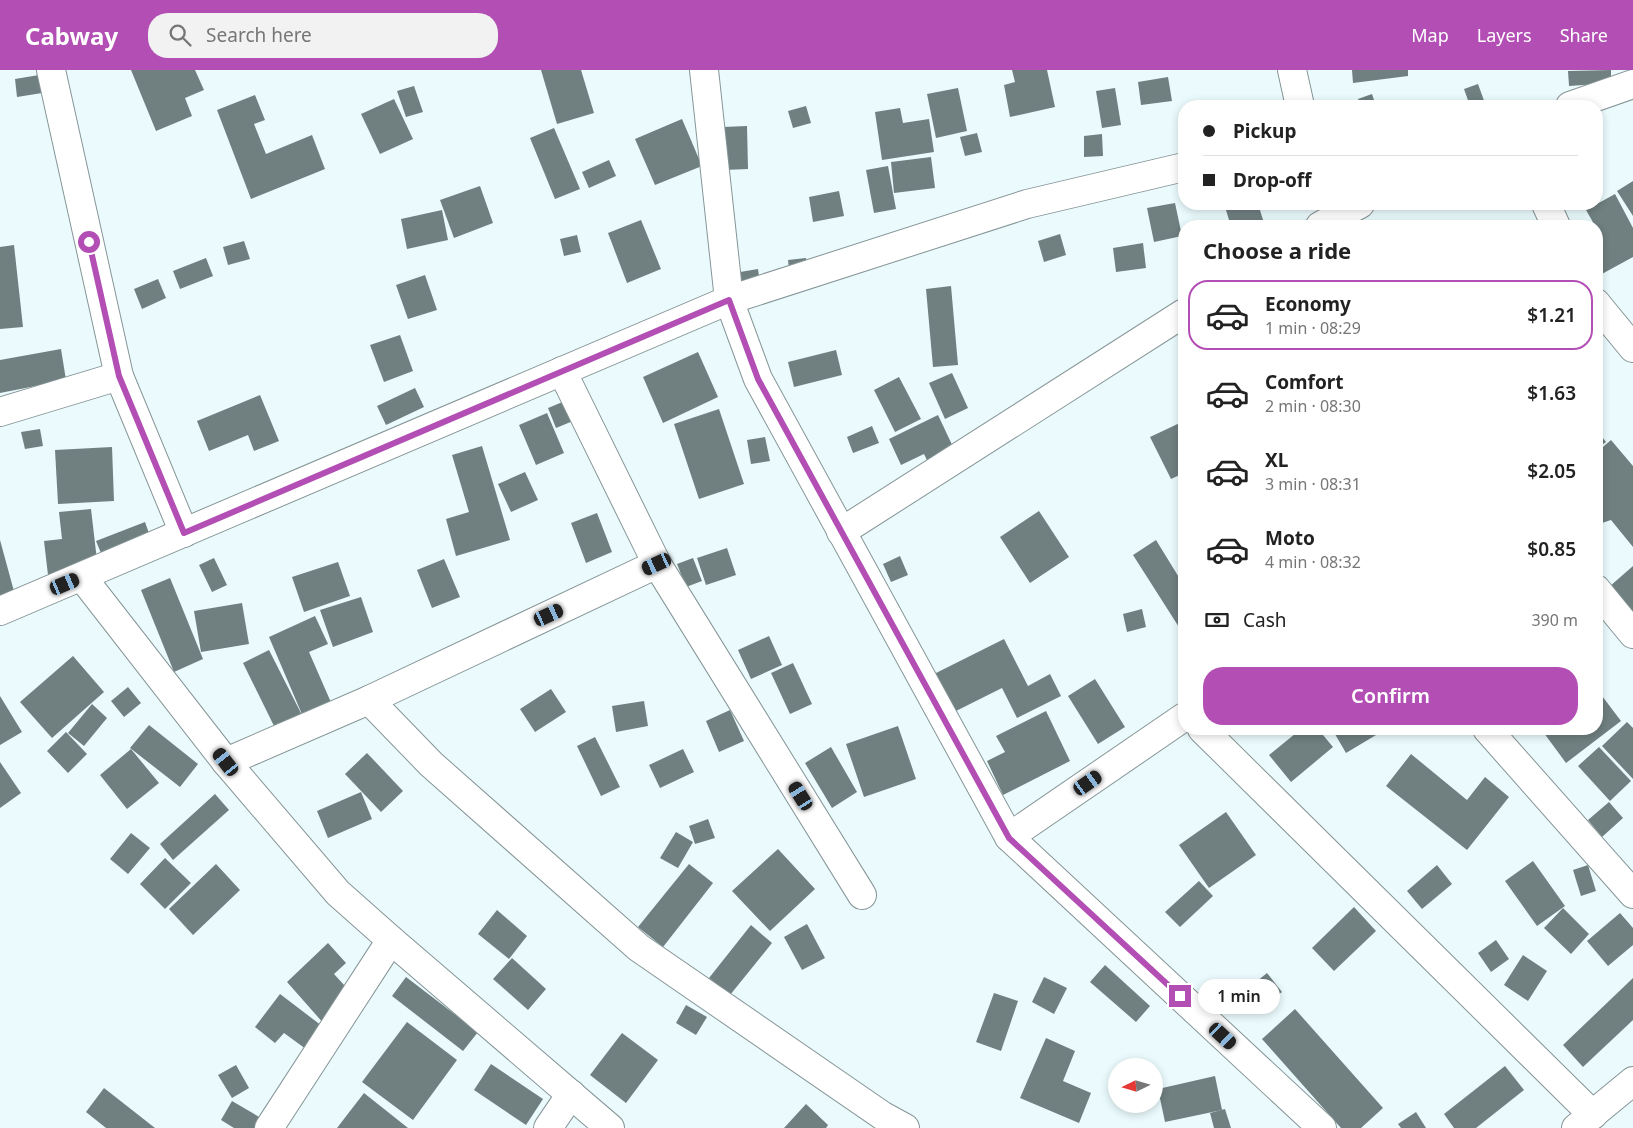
<!DOCTYPE html>
<html lang="en">
<head>
<meta charset="utf-8">
<style>
	body { margin:0; font-family:"Noto Sans",sans-serif; background:#f2f2f2; color:#222; height:100vh; display:flex; flex-direction:column; font-size:19px; white-space:nowrap }
	* { box-sizing:border-box; margin:0 }
	p { font-size:16px; color:#767676 }
	.icon { flex:none; width:28px; height:28px; fill:none; stroke:currentColor; stroke-width:2; stroke-linecap:round; stroke-linejoin:round }
	.map { position:relative; flex:1; overflow:hidden }
	.details { position:absolute; left:1178px; top:150px; width:425px; height:515px; display:flex; flex-direction:column; background:#fff; border-radius:20px; box-shadow:0 2px 8px #0003 }
	.details>* { flex:none }
	.banner { position:absolute; left:1178px; top:30px; width:425px; height:110px; border-radius:20px; box-shadow:0 2px 8px #0003; display:grid; align-content:center; height:110px; padding:0 25px; background:#fff }
	.needle { width:32px; rotate:265deg }
	.tools { position:absolute; left:1108px; top:988px; display:grid; gap:10px }
	.tools a { display:grid; place-items:center; width:55px; height:55px; border-radius:50%; background:#fff; box-shadow:0 2px 8px #0003; font-size:25px }
	.end { position:absolute; width:22px; height:22px; margin:-11px; border:6px solid #b24eb4; background:#fff; box-shadow:0 0 0 2px #fff }
	.from { border-radius:50% }
	.bubble { position:absolute; height:35px; border-radius:18px; background:#fff; box-shadow:0 2px 8px #0003; font-size:16px; font-weight:600; line-height:35px; text-align:center }
	.car { position:absolute; width:15px; height:30px; margin:-15px -8px; border-radius:6px; box-shadow:0 0 4px 1px #0007; background:linear-gradient(#222 24%,#8ab4d8 0 40%,#222 0 76%,#8ab4d8 0 86%,#222 0) }
	.banner b { display:flex; align-items:center; gap:18px; height:48px; font-size:19px }
	.banner b+b { border-top:1px solid #e0e0e0 }
	.banner i { width:12px; height:12px; background:#222 }
	ul { padding:0; list-style:none }
	li { display:flex; align-items:center; gap:15px; height:70px; margin:0 10px 8px; padding:0 15px; border:2px solid transparent; border-radius:20px }
	li div { flex:1 }
	li b { display:block; font-size:19px }
	li em { font-style:normal; font-weight:600 }
	li.active { border-color:#b24eb4 }
	li>.icon { width:45px; height:45px; stroke-width:1.5 }
	h2 { padding:0 25px; font-size:22px; line-height:60px }
	.pay { display:flex; align-items:center; gap:12px; height:55px; padding:0 25px; font-size:19px }
	.pay p { margin-inline-start:auto }
	.action { display:flex; gap:10px; margin-top:auto; padding:10px 25px }
	.action a { flex:1; height:58px; border-radius:20px; background:#b24eb4; color:#fff; font-size:20px; font-weight:600; line-height:58px; text-align:center }
	header { display:flex; align-items:center; gap:30px; box-sizing:border-box; height:70px; padding:0 25px; background:#b24eb4; color:#fff }
	header strong { font-size:24px }
	nav { display:flex; gap:28px; margin-inline-start:auto; font-size:18px }
	.search { width:350px; height:45px; background:#f2f2f2; display:flex; align-items:center; gap:12px; box-sizing:border-box; padding:0 18px; border-radius:20px; color:#767676; font-size:19px }
	.map>svg:first-child { display:block }
	.building { fill:#707f80 }
	.lines { fill:none; stroke-linecap:round; stroke-linejoin:round }
	.minor-casing { stroke:#869597; stroke-width:30 }
	.major-casing { stroke:#869597; stroke-width:30 }
	.minor { stroke:#fff; stroke-width:28 }
	.major { stroke:#fff; stroke-width:28 }
	.route { stroke:#b24eb4; stroke-width:6 }
</style>
</head>
<body>
<header>
<strong>Cabway</strong>
<div class="search"><svg class="icon" aria-label="search" viewBox="0 0 24 24"><circle cx="10" cy="10" r="6"/><path d="M15 15l6 6"/></svg>Search here</div>
<nav><a>Map</a><a>Layers</a><a>Share</a></nav>
</header>
<div class="map">
<svg width="1633" height="1058" viewBox="0 0 1633 1058">
	<rect width="100%" height="100%" fill="#ebfbfd"/>
	<g class="building">
		<path d="M131,0h64l9,20 -19,8 7,18 -36,15z"/>
		<path d="M541,0h40l13,43 -37,11z"/>
		<path d="M1012,0h35l8,37 -45,10 -6,-32 11,-3z"/>
		<path d="M1352,0h56v6l-55,7z"/>
		<path d="M1611,0v13l-42,3 -1,-15z"/>
		<path d="M39,5l3,18 -25,4 -2,-18z"/>
		<path d="M1168,7l4,24 -31,4 -3,-23z"/>
		<path d="M1478,14l8,22h-16l-6,-17z"/>
		<path d="M414,16l9,26 -17,5 -9,-26z"/>
		<path d="M958,18l9,43 -31,7 -9,-44z"/>
		<path d="M1115,18l6,37 -19,3 -6,-37z"/>
		<path d="M1372,24l4,12h-16l-2,-7z"/>
		<path d="M255,25l10,25 -11,4 12,30 46,-19 13,34 -74,30 -34,-89z"/>
		<path d="M394,29l19,40 -33,15 -19,-40z"/>
		<path d="M806,36l5,17 -18,5 -5,-17z"/>
		<path d="M900,38l3,15 26,-4 5,33 -52,8 -7,-48z"/>
		<path d="M682,49l20,47 -47,19 -20,-46z"/>
		<path d="M747,56l1,43 -24,1 -1,-43z"/>
		<path d="M554,58l26,61 -25,10 -25,-61z"/>
		<path d="M977,63l5,19 -17,4 -5,-19z"/>
		<path d="M1102,64l1,22 -19,1v-21z"/>
		<path d="M931,87l4,31 -41,5 -3,-31z"/>
		<path d="M609,90l7,16 -27,12 -7,-16z"/>
		<path d="M888,96l8,43 -22,4 -8,-43z"/>
		<path d="M1633,111v35l-16,-25z"/>
		<path d="M480,116l13,37 -39,15 -14,-38z"/>
		<path d="M839,121l5,25 -31,6 -4,-25z"/>
		<path d="M1615,124l18,34v29l-33,18 -4,-7v-27l6,-3 -16,-28z"/>
		<path d="M1175,133l7,33 -28,6 -7,-34z"/>
		<path d="M1224,134h34l7,22h-34z"/>
		<path d="M442,140l6,30 -41,9 -6,-30z"/>
		<path d="M641,150l20,49 -34,14 -19,-50z"/>
		<path d="M1060,164l6,21 -22,7 -6,-21z"/>
		<path d="M577,165l4,17 -17,4 -4,-17z"/>
		<path d="M244,171l6,18 -22,6 -5,-18z"/>
		<path d="M1143,173l3,25 -30,4 -3,-24z"/>
		<path d="M14,175l9,82 -23,2v-82z"/>
		<path d="M206,188l7,18 -33,13 -7,-18z"/>
		<path d="M806,188l2,18 -18,2 -2,-18z"/>
		<path d="M758,199l3,21 -18,3 -3,-21z"/>
		<path d="M425,205l12,35 -29,9 -12,-34z"/>
		<path d="M158,209l8,19 -24,11 -8,-20z"/>
		<path d="M951,216l7,79 -25,2 -7,-78z"/>
		<path d="M400,265l13,36 -29,11 -14,-37z"/>
		<path d="M61,279l5,31 -66,13v-33z"/>
		<path d="M836,280l6,25 -48,12 -6,-25z"/>
		<path d="M698,282l20,45 -55,26 -20,-46z"/>
		<path d="M952,303l16,35 -23,11 -16,-36z"/>
		<path d="M899,307l22,42 -26,13 -21,-42z"/>
		<path d="M415,318l9,19 -38,18 -9,-19z"/>
		<path d="M260,325l19,46 -25,10 -6,-16 -39,16 -12,-30z"/>
		<path d="M565,331l8,20 -17,7 -8,-20z"/>
		<path d="M719,339l25,75 -45,15 -25,-75z"/>
		<path d="M547,343l17,40 -28,12 -17,-40z"/>
		<path d="M938,345l25,53 -26,13 -13,-27 -23,11 -12,-26z"/>
		<path d="M1184,351v52l-13,6 -21,-42z"/>
		<path d="M872,356l7,17 -26,10 -6,-16z"/>
		<path d="M40,359l3,17 -18,3 -4,-17z"/>
		<path d="M1596,359l10,13 -10,7z"/>
		<path d="M765,367l5,24 -19,3 -4,-24z"/>
		<path d="M1611,370l22,26v81l-22,-27 -15,5v-72z"/>
		<path d="M482,376l28,94 -54,16 -10,-37 23,-7 -17,-57z"/>
		<path d="M112,377l2,54 -56,3 -3,-54z"/>
		<path d="M525,402l13,28 -27,12 -13,-28z"/>
		<path d="M91,439l7,60 -50,6 -4,-34 18,-2 -3,-27z"/>
		<path d="M1039,441l30,46 -39,26 -30,-46z"/>
		<path d="M597,443l15,39 -26,11 -15,-40z"/>
		<path d="M145,452l6,17 -48,19 -7,-17z"/>
		<path d="M0,470l15,55 -15,4z"/>
		<path d="M1156,470l24,39 4,-3v59l-51,-80z"/>
		<path d="M727,478l9,27 -30,10 -9,-27z"/>
		<path d="M900,486l8,19 -17,7 -8,-18z"/>
		<path d="M214,488l13,27 -15,7 -13,-27z"/>
		<path d="M693,488l9,23 -16,6 -9,-23z"/>
		<path d="M444,489l16,38 -28,11 -15,-38z"/>
		<path d="M338,492l12,34 -46,16 -12,-35z"/>
		<path d="M1633,496v49l-24,-28z"/>
		<path d="M170,508l33,81 -29,13 -33,-82z"/>
		<path d="M361,527l12,35 -40,15 -13,-37z"/>
		<path d="M242,533l7,41 -48,8 -7,-41z"/>
		<path d="M1142,539l4,18 -19,5 -4,-18z"/>
		<path d="M315,546l13,28 -19,8 24,55 -29,12 -35,-82z"/>
		<path d="M769,566l13,29 -31,14 -13,-29z"/>
		<path d="M1004,569l24,47 22,-12 11,22 -44,22 -15,-30 -48,24 -20,-38z"/>
		<path d="M269,580l34,67 -27,13 -33,-67z"/>
		<path d="M73,586l31,36 -52,46 -32,-36z"/>
		<path d="M793,593l19,41 -22,10 -19,-41z"/>
		<path d="M1095,609l30,48 -27,17 -30,-48z"/>
		<path d="M128,617l13,16 -17,14 -13,-16z"/>
		<path d="M1596,618l25,33 -55,42 -25,-34h55z"/>
		<path d="M551,619l15,23 -31,20 -15,-23z"/>
		<path d="M0,626l22,36 -22,13z"/>
		<path d="M644,631l4,25 -32,6 -4,-26z"/>
		<path d="M92,634l15,14 -23,28 -16,-13z"/>
		<path d="M730,640l14,31 -25,11 -13,-31z"/>
		<path d="M1046,641l24,50 -67,34 -16,-34 18,-9 -9,-16z"/>
		<path d="M1627,652l6,6v51l-31,-33z"/>
		<path d="M149,655l49,39 -18,23 -50,-39z"/>
		<path d="M898,656l18,53 -52,18 -18,-53z"/>
		<path d="M1301,659h17l15,18 -42,35 -22,-27z"/>
		<path d="M1332,659h54l-40,24z"/>
		<path d="M66,662l21,22 -19,19 -21,-22z"/>
		<path d="M595,667l25,50 -19,9 -24,-50z"/>
		<path d="M831,677l26,45 -25,16 -27,-45z"/>
		<path d="M1599,677l32,34 -21,20 -32,-35z"/>
		<path d="M131,679l28,34 -32,26 -27,-34z"/>
		<path d="M683,679l11,23 -34,16 -11,-23z"/>
		<path d="M367,683l36,38 -22,21 -36,-38z"/>
		<path d="M1411,684l56,46 18,-23 24,20 -42,53 -81,-64z"/>
		<path d="M0,692l21,31 -21,15z"/>
		<path d="M361,722l11,27 -44,19 -11,-27z"/>
		<path d="M215,724l14,16 -56,50 -13,-16z"/>
		<path d="M1609,732l14,16 -21,19 -14,-17z"/>
		<path d="M1226,742l30,43 -47,33 -30,-43z"/>
		<path d="M708,749l7,19 -20,6 -6,-18z"/>
		<path d="M676,762l17,10 -15,26 -18,-10z"/>
		<path d="M131,763l19,15 -22,26 -18,-15z"/>
		<path d="M778,779l37,40 -45,42 -38,-40z"/>
		<path d="M165,788l26,25 -26,26 -25,-25z"/>
		<path d="M1533,791l32,45 -28,20 -32,-45z"/>
		<path d="M216,794l24,26 -47,45 -24,-26z"/>
		<path d="M689,794l24,19 -50,64 -25,-20z"/>
		<path d="M1437,795l15,19 -30,25 -15,-18z"/>
		<path d="M1588,795l8,26 -15,5 -8,-26z"/>
		<path d="M1199,811l14,15 -33,31 -15,-15z"/>
		<path d="M1354,837l22,24 -42,40 -22,-23z"/>
		<path d="M1563,838l26,26 -18,20 -27,-26z"/>
		<path d="M497,840l30,26 -18,23 -31,-25z"/>
		<path d="M1620,843l13,15v17l-25,21 -21,-25z"/>
		<path d="M807,854l18,34 -23,12 -18,-33z"/>
		<path d="M751,855l21,18 -42,52 -21,-17z"/>
		<path d="M1496,870l13,19 -18,13 -13,-19z"/>
		<path d="M328,873l18,20 -12,11 21,23 -30,28 -38,-43z"/>
		<path d="M1523,885l24,16 -19,30 -24,-16z"/>
		<path d="M512,888l34,31 -18,21 -35,-31z"/>
		<path d="M1105,895l45,41 -14,16 -46,-40z"/>
		<path d="M1267,903l15,19 -16,12 -15,-18z"/>
		<path d="M406,907l72,55 -15,19 -71,-55z"/>
		<path d="M1044,907l23,11 -13,26 -22,-12z"/>
		<path d="M1633,908v42l-50,47 -20,-22z"/>
		<path d="M994,923l24,8 -17,50 -25,-9z"/>
		<path d="M280,924l46,35 -16,23 -26,-19 -9,10 -20,-16z"/>
		<path d="M686,935l21,12 -11,18 -20,-12z"/>
		<path d="M1295,939l88,99 -22,20h-20l-79,-89z"/>
		<path d="M407,952l50,38 -44,60 -51,-38z"/>
		<path d="M622,963l36,27 -32,43 -36,-28z"/>
		<path d="M1046,968l29,13 -12,30 28,12 -12,30 -59,-25z"/>
		<path d="M491,994l52,35 -17,26 -52,-35z"/>
		<path d="M236,995l13,23 -17,10 -14,-23z"/>
		<path d="M1505,996l19,24 -48,38h-22l-10,-14z"/>
		<path d="M1215,1006l7,34 -57,12 -7,-33z"/>
		<path d="M104,1018l51,40h-49l-20,-16z"/>
		<path d="M364,1023l44,35h-71z"/>
		<path d="M232,1031l34,20 -3,7h-29l-13,-8z"/>
		<path d="M806,1034l22,21 -2,3h-42z"/>
		<path d="M1225,1039l6,19h-17l-4,-15z"/>
		<path d="M1416,1042l10,16h-25l-3,-4z"/>
	</g>
	<g class="lines">
		<g class="minor-casing">
			<g id="minor">
				<path d="M51,0l68,306 65,157"/>
				<path d="M704,0l25,230 29,79 251,458 313,291"/>
				<path d="M1292,0l8,36"/>
				<path d="M1570,36l63,-22"/>
				<path d="M1546,134l10,22"/>
				<path d="M1320,156l40,-22"/>
				<path d="M1596,233l37,45"/>
				<path d="M562,301l95,193 205,331"/>
				<path d="M0,342l119,-36"/>
				<path d="M841,462l343,-219"/>
				<path d="M82,507l144,185 112,131 53,47 219,188"/>
				<path d="M1596,519l37,45"/>
				<path d="M0,541l729,-311 298,-96 157,-37"/>
				<path d="M369,630l62,64 208,184 244,168 22,12"/>
				<path d="M1202,659l391,386"/>
				<path d="M1487,659l146,165"/>
				<path d="M226,692l143,-62 288,-136"/>
				<path d="M1009,767l175,-120"/>
				<path d="M269,1058l122,-188"/>
				<path d="M548,1058l23,-34"/>
			</g>
		</g>
		<g class="major-casing">
			<path id="major" d="M1576,1058l57,-47"/>
		</g>
		<use href="#minor" class="minor"/>
		<use href="#major" class="major"/>
	</g>
	<g class="lines">
		<path class="route" d="M89,172l30,134 65,157 545,-233 29,79 251,459 171,158"/>
	</g>
</svg>
<div class="tools">
<a><svg class="needle" viewBox="-14 -14 28 28"><path d="M0-13l5 13h-10z" fill="#e53935"/><path d="M0 13l5-13h-10z" fill="#767676"/></svg></a>
</div>
<i class="end from" style="left:89px;top:172px"></i>
<i class="end" style="left:1180px;top:926px"></i>
<div class="bubble" style="left:1198px;top:909px;width:82px">1 min</div>
<i class="car" style="left:657px;top:494px;rotate:245deg"></i>
<i class="car" style="left:65px;top:514px;rotate:67deg"></i>
<i class="car" style="left:549px;top:545px;rotate:65deg"></i>
<i class="car" style="left:226px;top:692px;rotate:322deg"></i>
<i class="car" style="left:1088px;top:713px;rotate:55deg"></i>
<i class="car" style="left:801px;top:726px;rotate:328deg"></i>
<i class="car" style="left:1223px;top:966px;rotate:133deg"></i>
<div class="banner">
<b><i class="from"></i>Pickup</b>
<b><i></i>Drop-off</b>
</div>
<section class="details">
<h2>Choose a ride</h2>
<ul>
<li class="active"><svg class="icon" aria-label="car" viewBox="0 0 24 24"><path d="M5 17H2v-5l4-1 3-4h7l3 4 3 1v5h-3M9 17h6M6 11h13"/><circle cx="7" cy="17" r="2"/><circle cx="17" cy="17" r="2"/></svg><div><b>Economy</b><p>1 min · 08:29</p></div><em>$1.21</em></li>
<li><svg class="icon" aria-label="car" viewBox="0 0 24 24"><path d="M5 17H2v-5l4-1 3-4h7l3 4 3 1v5h-3M9 17h6M6 11h13"/><circle cx="7" cy="17" r="2"/><circle cx="17" cy="17" r="2"/></svg><div><b>Comfort</b><p>2 min · 08:30</p></div><em>$1.63</em></li>
<li><svg class="icon" aria-label="car" viewBox="0 0 24 24"><path d="M5 17H2v-5l4-1 3-4h7l3 4 3 1v5h-3M9 17h6M6 11h13"/><circle cx="7" cy="17" r="2"/><circle cx="17" cy="17" r="2"/></svg><div><b>XL</b><p>3 min · 08:31</p></div><em>$2.05</em></li>
<li><svg class="icon" aria-label="car" viewBox="0 0 24 24"><path d="M5 17H2v-5l4-1 3-4h7l3 4 3 1v5h-3M9 17h6M6 11h13"/><circle cx="7" cy="17" r="2"/><circle cx="17" cy="17" r="2"/></svg><div><b>Moto</b><p>4 min · 08:32</p></div><em>$0.85</em></li>
</ul>
<div class="pay"><svg class="icon" aria-label="cash" viewBox="0 0 24 24"><path d="M3 7h18v10H3z"/><circle cx="12" cy="12" r="2"/></svg>Cash<p>390 m</p></div>
<div class="action"><a>Confirm</a></div>
</section>
</div>
</body>
</html>
